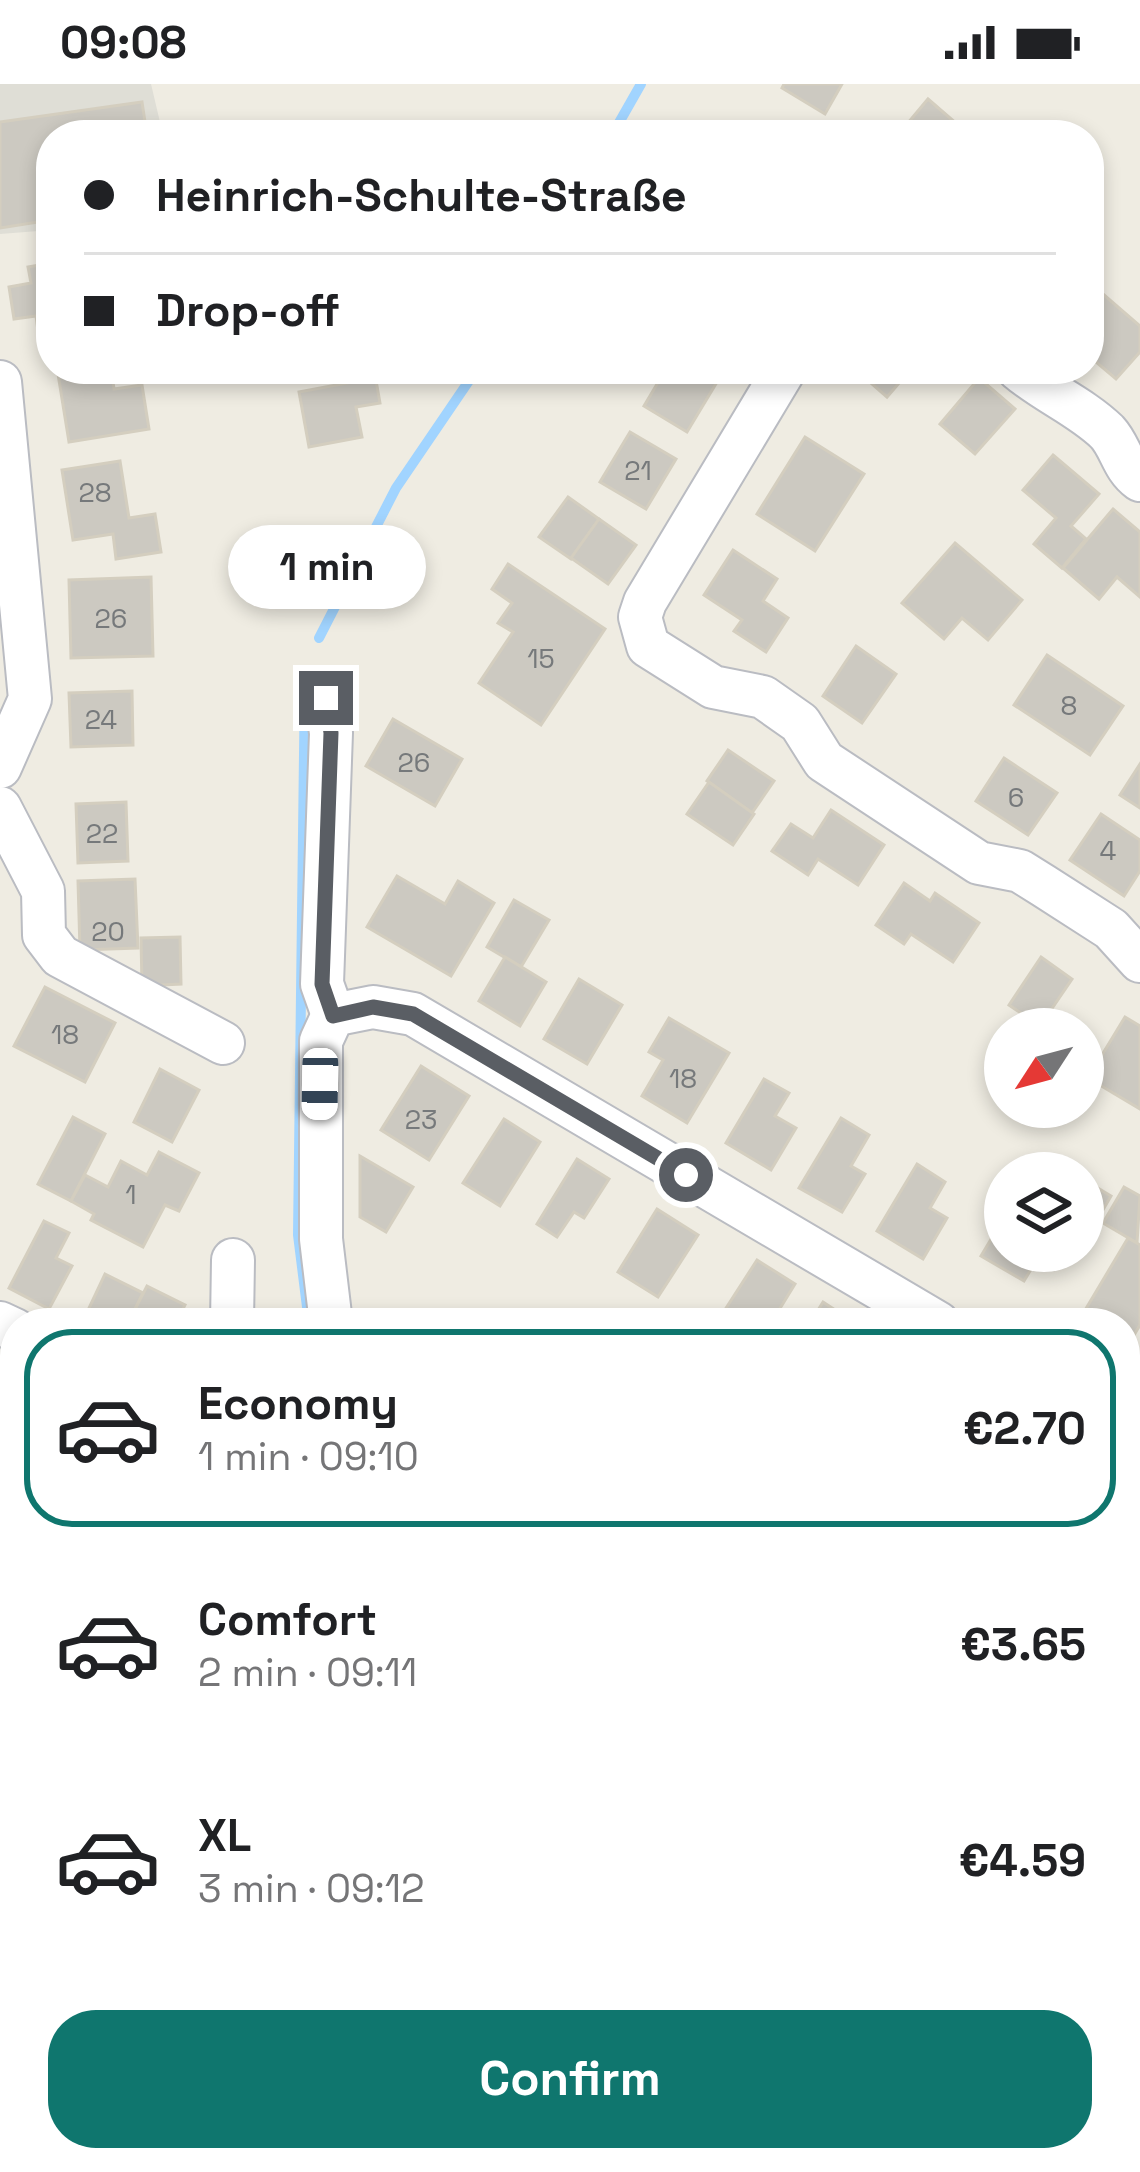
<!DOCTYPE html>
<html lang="en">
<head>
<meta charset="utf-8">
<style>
	body { margin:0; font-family:"Space Grotesk",sans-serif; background:#f2f2f2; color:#202124; height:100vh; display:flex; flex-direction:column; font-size:45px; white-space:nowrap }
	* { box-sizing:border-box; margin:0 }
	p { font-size:39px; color:#757577 }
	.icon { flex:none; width:66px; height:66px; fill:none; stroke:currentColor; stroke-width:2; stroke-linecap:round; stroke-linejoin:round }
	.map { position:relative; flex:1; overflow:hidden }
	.sheet { position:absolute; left:0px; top:1224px; width:1140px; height:864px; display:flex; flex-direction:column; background:#fff; border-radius:48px 48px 0 0; box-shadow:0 6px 18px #0003 }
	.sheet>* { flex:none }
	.guide { position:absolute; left:36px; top:36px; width:1068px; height:264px; border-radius:48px; box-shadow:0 6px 18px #0003; display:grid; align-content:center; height:264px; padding:0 48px; background:#fff }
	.needle { width:78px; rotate:234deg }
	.buttons { position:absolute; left:984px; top:924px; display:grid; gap:24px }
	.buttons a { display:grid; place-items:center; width:120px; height:120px; border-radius:50%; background:#fff; box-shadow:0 6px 18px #0003; font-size:60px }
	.end { position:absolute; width:54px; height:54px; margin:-27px; border:15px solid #5a5e64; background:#fff; box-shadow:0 0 0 6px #fff }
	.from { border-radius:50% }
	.bubble { position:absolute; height:84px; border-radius:42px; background:#fff; box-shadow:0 6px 18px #0003; font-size:39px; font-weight:700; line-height:84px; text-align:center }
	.car { position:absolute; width:36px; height:72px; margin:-36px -18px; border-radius:15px; box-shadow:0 0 9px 3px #0007; background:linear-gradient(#fff 24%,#345 0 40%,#fff 0 76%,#345 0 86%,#fff 0) }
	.guide b { display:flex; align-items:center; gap:42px; height:114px; font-size:45px }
	.guide b+b { border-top:3px solid #e0e0e0 }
	.guide i { width:30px; height:30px; background:#202124 }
	ul { padding:21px 0 0; list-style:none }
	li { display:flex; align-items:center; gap:36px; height:198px; margin:0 24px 18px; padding:0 24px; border:6px solid transparent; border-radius:48px }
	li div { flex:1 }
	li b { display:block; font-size:45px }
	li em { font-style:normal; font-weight:700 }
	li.active { border-color:#0f766e }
	li>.icon { width:108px; height:108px; stroke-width:1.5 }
	.button { display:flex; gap:24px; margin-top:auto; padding:24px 48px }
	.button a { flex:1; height:138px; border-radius:48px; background:#0f766e; color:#fff; font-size:48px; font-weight:700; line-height:138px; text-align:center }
	.status { display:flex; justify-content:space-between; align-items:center; height:84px; padding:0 60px; background:#fff; direction:ltr }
	.status svg { height:33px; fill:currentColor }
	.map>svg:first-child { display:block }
	.industrial { fill:#dfded6 }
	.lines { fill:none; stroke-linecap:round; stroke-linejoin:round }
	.stream { stroke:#a1d4ff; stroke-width:10 }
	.building { fill:#ccc9c1; stroke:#d4cebf; stroke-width:3 }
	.minor-casing { stroke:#babcc2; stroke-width:46 }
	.minor { stroke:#fff; stroke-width:42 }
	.route { stroke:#5a5e64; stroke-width:15 }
	.labels { text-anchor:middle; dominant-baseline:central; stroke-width:10; stroke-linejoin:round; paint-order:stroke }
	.number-label { font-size:27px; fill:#76797b }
</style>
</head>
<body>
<div class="status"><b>09:08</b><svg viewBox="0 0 49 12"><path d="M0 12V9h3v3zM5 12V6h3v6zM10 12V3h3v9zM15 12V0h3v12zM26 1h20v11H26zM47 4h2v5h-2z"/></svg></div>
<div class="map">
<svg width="1140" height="2088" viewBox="0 0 1140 2088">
	<rect width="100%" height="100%" fill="#efece2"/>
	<path class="industrial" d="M0,0h151l12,51h-112v95l-51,4z"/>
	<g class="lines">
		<g class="stream">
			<path d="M612,51l29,-51"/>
			<path d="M319,554l77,-150 81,-119"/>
			<path d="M305,590l-7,561 11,88"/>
			<path d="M343,2088l1,-15"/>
		</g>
	</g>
	<g class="building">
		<path d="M784,0h58l-17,30 -43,-26z"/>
		<path d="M928,15l30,26 -9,10h-41l-6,-5z"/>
		<path d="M142,18l5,33h-96v85l-51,8v-106z"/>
		<path d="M51,179v66l-13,2 -2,-15 -22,3 -5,-32 22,-4 -3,-16z"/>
		<path d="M1089,198l51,44v26l-24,27 -27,-23z"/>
		<path d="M111,285l3,20 28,-4 7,44 -80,13 -11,-68z"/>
		<path d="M344,285h30l6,34 -24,4 6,30 -53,10 -10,-55 48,-9z"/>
		<path d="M666,285h28l23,13 -30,50 -43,-26z"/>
		<path d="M855,285h56l-24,28z"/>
		<path d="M979,294l36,31 -40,45 -35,-30z"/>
		<path d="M630,348l46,27 -30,50 -46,-27z"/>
		<path d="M805,353l59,37 -49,77 -58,-37z"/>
		<path d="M1053,371l46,39 -28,32 15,13 -24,29 -28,-24 22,-26 -33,-28z"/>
		<path d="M120,377l9,57 26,-4 6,38 -45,7 -3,-25 -40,6 -11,-70z"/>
		<path d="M568,413l31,22 -28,40 -32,-22z"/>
		<path d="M1113,425l27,23v65l-23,-20 -18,22 -36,-31z"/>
		<path d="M599,435l37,26 -28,39 -37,-26z"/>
		<path d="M955,459l67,57 -34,40 -26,-22 -18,21 -42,-36z"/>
		<path d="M733,466l44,29 -14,22 25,17 -22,34 -32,-21 8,-11 -38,-25z"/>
		<path d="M508,480l97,65 -64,96 -62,-42 34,-51 -15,-9 14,-20 -20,-14z"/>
		<path d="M151,493l2,79 -82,2 -2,-78z"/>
		<path d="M856,562l40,28 -34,49 -39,-27z"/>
		<path d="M1047,571l76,51 -33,49 -76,-50z"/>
		<path d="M132,607l1,54 -62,2 -2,-54z"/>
		<path d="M393,635l69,40 -27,47 -69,-40z"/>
		<path d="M728,666l46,31 -22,32 -45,-32z"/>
		<path d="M1004,674l53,35 -29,42 -52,-34z"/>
		<path d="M1140,680v44l-20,-13z"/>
		<path d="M709,698l45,32 -21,31 -46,-31z"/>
		<path d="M126,718l2,59 -50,2 -2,-59z"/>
		<path d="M831,726l53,35 -26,40 -40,-26 -10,16 -36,-24 19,-27 22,14z"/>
		<path d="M1101,730l39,26v31l-16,25 -54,-36z"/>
		<path d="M397,792l48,28 13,-23 36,22 -43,73 -84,-49z"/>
		<path d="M135,795l3,69 -58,2 -2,-69z"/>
		<path d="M904,799l26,18 5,-8 44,30 -26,39 -42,-28 -7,10 -28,-19z"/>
		<path d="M514,816l35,20 -28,47 -34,-20z"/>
		<path d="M180,853l1,47 -39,2 -1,-48z"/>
		<path d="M505,873l41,25 -26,44 -41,-25z"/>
		<path d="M1041,873l31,22 -32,47 -31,-21z"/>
		<path d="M579,895l43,26 -35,59 -43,-25z"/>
		<path d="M45,903l70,36 -30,59 -71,-36z"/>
		<path d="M1125,933l15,9v83l-52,-31z"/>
		<path d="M669,934l60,35 -42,70 -45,-27 21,-36 -14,-8z"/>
		<path d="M421,982l48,30 -40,64 -48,-30z"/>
		<path d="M160,985l39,21 -27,52 -38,-20z"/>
		<path d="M764,995l25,14 -14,23 21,12 -25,42 -45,-27z"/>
		<path d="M73,1033l32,17 -34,67 -33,-17z"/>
		<path d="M841,1034l28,17 -18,31 14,8 -23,38 -43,-24z"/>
		<path d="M504,1035l36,23 -40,64 -37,-23z"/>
		<path d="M159,1068l40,21 -20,38 -14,-6 -22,42 -52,-27 3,-6 -23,-13 14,-26 23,12 13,-26 26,14z"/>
		<path d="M360,1072l53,31 -27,45 -26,-15z"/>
		<path d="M577,1075l32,20 -25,39 -10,-6 -17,25 -20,-13z"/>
		<path d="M917,1080l28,18 -15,26 17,10 -24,41 -46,-28z"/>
		<path d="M1083,1095l28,17 -18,31 -10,-6z"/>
		<path d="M1124,1103l16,9 -3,47 -34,-20z"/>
		<path d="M657,1125l41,26 -40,62 -40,-25z"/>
		<path d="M1005,1132v35h37l-18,30 -43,-25z"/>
		<path d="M44,1137l25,12 -13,25 16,8 -23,43 -40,-21z"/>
		<path d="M1128,1154l12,7v80l-12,20 -3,-22h-34l-10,-6z"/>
		<path d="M757,1176l38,24 -24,39h-46l-6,-4z"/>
		<path d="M105,1190l38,19 -15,30h-46z"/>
		<path d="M147,1202l38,19 -9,18h-48z"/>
		<path d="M823,1218l32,21h-45z"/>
		<path d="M15,1310v65l-15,1v-65z"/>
		<path d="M1140,1388v40l-15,-10z"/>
		<path d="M10,1564h5v68h-2z"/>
		<path d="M1140,1580v71l-15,-9v-38z"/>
		<path d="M1125,1725l15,9v54l-15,-10z"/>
		<rect x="94" y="2073" width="61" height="15"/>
		<path d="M525,2073h226l-1,15h-226z"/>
	</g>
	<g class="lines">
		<g class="minor-casing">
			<g id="minor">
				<path d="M785,285l-140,233 -5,15 8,29 65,41 50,10 37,26 24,38 155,102 41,8 24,15 67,43 29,32"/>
				<path d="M1018,285c28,24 62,37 89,63 14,15 15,35 33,48"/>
				<path d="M0,298l30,317 -30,68"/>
				<path d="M326,614l5,35 -9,251 11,31"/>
				<path d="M0,724l43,83 1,44 16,21 163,87"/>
				<path d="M0,1239l15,7"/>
				<path d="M232,1239l1,-63"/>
				<path d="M331,1239l-10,-84v-198l12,-26 40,-8 40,7 525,309"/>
				<path d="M1125,1310l15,9"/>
				<path d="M0,1693l15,-1"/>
				<path d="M1125,1843l15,9"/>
				<path d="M51,2073v15"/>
				<path d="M840,2073l1,15"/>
			</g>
		</g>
		<use href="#minor" class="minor"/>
	</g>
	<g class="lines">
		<path class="route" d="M326,614l5,35 -9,251 11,32 40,-9 40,7 273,161"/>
	</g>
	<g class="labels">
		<g class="number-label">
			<text x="638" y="386">21</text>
			<text x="95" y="408">28</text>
			<text x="111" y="534">26</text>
			<text x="541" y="574">15</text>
			<text x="1069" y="621">8</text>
			<text x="101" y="635">24</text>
			<text x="414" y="678">26</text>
			<text x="1016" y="713">6</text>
			<text x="102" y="749">22</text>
			<text x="1108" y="766">4</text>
			<text x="108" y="847">20</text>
			<text x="65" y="950">18</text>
			<text x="683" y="994">18</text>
			<text x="421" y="1035">23</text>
			<text x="131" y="1110">1</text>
		</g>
	</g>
</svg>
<div class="buttons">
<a><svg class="needle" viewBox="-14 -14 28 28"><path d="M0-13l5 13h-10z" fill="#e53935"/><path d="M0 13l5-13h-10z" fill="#757577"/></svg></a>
<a><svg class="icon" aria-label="layers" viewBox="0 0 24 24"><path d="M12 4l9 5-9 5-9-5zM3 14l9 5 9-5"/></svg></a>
</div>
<i class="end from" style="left:686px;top:1091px"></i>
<i class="end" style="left:326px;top:614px"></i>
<div class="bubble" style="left:228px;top:441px;width:198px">1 min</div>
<i class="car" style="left:320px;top:1000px;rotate:181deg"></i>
<div class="guide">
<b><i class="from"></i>Heinrich-Schulte-Straße</b>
<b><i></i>Drop-off</b>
</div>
<section class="sheet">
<ul>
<li class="active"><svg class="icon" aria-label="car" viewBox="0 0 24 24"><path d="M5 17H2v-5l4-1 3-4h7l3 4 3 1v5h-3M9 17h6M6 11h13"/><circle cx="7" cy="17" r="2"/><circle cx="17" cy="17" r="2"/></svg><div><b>Economy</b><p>1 min · 09:10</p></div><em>€2.70</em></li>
<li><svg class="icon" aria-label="car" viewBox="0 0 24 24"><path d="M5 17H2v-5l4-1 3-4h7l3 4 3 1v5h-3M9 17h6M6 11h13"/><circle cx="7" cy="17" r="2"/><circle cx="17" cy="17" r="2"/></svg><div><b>Comfort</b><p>2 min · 09:11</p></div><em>€3.65</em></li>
<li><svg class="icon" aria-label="car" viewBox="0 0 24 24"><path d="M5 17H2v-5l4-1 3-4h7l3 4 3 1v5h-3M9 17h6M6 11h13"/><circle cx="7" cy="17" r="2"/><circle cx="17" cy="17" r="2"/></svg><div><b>XL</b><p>3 min · 09:12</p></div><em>€4.59</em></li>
</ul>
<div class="button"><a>Confirm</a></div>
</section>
</div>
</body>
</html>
